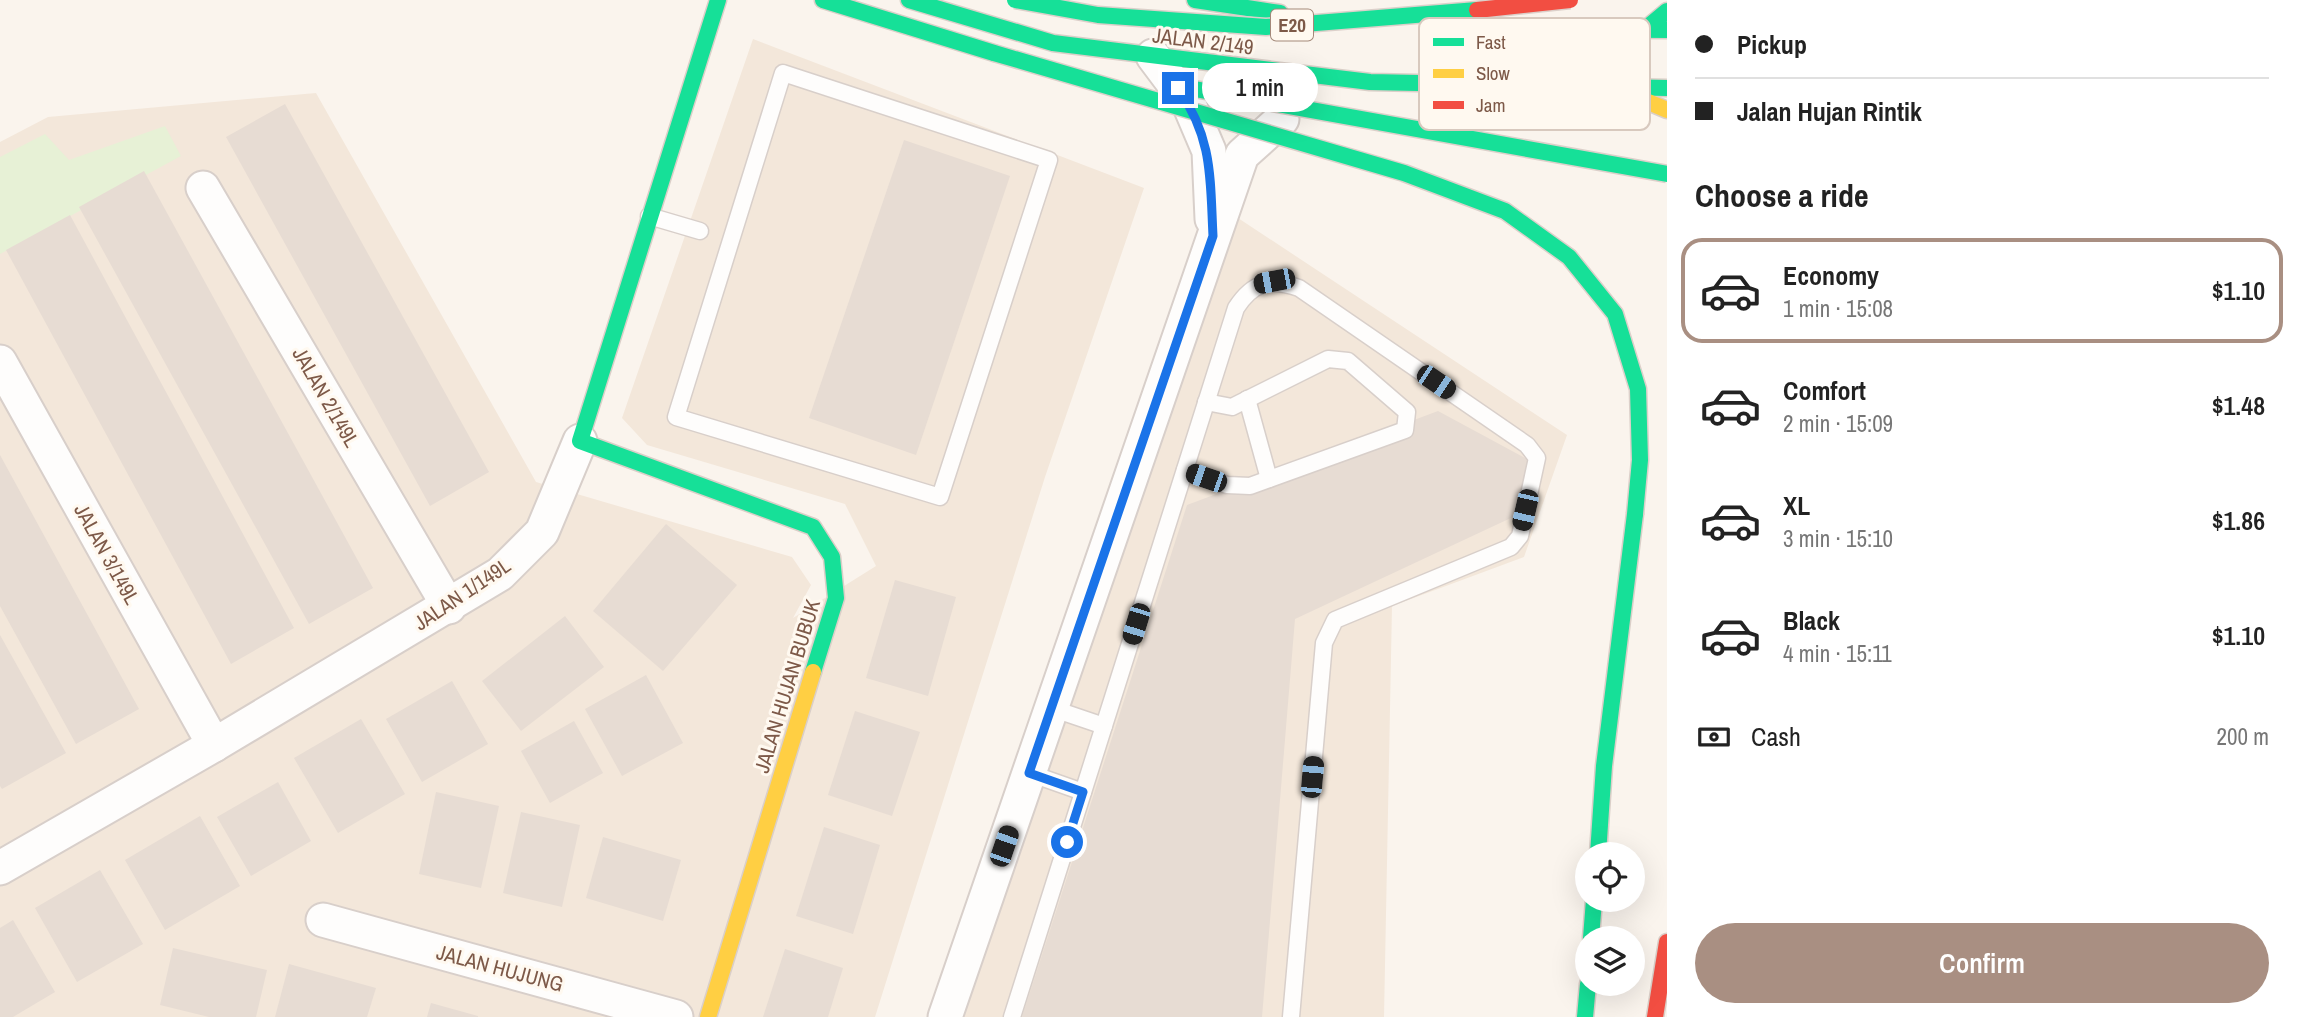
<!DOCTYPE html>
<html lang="en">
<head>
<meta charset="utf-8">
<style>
	body { margin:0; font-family:"Archivo Narrow",sans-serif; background:#f6f6f6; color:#222; height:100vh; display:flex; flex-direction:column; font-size:26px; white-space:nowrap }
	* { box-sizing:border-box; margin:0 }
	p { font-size:23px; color:#767676 }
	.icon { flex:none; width:38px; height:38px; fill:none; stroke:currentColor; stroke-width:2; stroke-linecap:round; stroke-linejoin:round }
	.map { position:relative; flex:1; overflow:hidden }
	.details { display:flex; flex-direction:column; background:#fff; width:630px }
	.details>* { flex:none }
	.top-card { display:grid; align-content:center; height:154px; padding:0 28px; background:#fff }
	.controls { position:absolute; left:1575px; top:842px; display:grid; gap:14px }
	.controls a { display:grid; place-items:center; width:70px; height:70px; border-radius:50%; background:#fff; box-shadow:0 7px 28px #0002; font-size:35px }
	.end { position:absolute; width:32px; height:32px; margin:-16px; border:9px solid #1a73e8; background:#fff; box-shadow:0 0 0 4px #fff }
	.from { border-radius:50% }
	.bubble { position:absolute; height:49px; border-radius:24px; background:#fff; box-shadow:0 7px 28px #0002; font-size:23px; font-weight:600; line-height:49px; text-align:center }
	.car { position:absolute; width:21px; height:42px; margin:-21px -10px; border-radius:9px; box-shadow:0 0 5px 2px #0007; background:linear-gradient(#222 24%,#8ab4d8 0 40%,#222 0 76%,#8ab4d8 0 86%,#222 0) }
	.top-card b { display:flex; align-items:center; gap:24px; height:66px; font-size:26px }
	.top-card b+b { border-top:2px solid #e0e0e0 }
	.top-card i { width:18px; height:18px; background:#222 }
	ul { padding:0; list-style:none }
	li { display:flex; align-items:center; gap:21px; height:105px; margin:0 14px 10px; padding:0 14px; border:4px solid transparent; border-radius:21px }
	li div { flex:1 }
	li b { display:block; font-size:26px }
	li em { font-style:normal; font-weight:600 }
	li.selected { border-color:#a98f82 }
	li>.icon { width:63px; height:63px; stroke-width:1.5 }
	h2 { padding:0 28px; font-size:32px; line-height:84px }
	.pay { display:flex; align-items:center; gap:18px; height:77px; padding:0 28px; font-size:26px }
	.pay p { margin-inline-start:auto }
	.primary-button { display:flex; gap:14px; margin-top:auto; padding:14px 28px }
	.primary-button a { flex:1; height:80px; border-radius:42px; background:#a98f82; color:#fff; font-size:28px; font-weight:600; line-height:80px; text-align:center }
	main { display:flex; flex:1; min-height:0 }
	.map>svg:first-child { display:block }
	.residential { fill:#f3e7da }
	.green { fill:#e7f1d6 }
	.building { fill:#e7dcd3 }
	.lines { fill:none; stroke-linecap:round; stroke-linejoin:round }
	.lane-casing { stroke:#d8cfca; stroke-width:19 }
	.street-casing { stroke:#d8cfca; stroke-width:37 }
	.fast-casing { stroke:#dacfc8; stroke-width:19 }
	.slow-casing { stroke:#dacfc8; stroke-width:19 }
	.jam-casing { stroke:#dacfc8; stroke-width:19 }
	.lane { stroke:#fefdfc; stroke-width:16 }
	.street { stroke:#fefdfc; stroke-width:33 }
	.fast { stroke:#16e098; stroke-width:16 }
	.slow { stroke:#ffcf43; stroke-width:16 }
	.jam { stroke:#f24e42; stroke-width:16 }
	.fast-bridge-casing { stroke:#dcd0ca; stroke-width:19; stroke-linecap:butt }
	.jam-bridge-casing { stroke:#dcd0ca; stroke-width:19; stroke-linecap:butt }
	.fast-bridge { stroke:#16e098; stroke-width:16 }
	.jam-bridge { stroke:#f24e42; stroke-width:16 }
	.route { stroke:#1a73e8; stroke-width:9 }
	.labels { text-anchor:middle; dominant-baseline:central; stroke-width:6; stroke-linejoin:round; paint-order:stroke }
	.shield { fill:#fff9f0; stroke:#a4897a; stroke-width:2 }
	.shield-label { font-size:19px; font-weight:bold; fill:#7d5948 }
	.street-label { font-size:21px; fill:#7d5948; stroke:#fff9f0 }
	.key { fill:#fff9f0; stroke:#d8c9be; stroke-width:2 }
	.key-label { font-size:19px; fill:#7d5948 }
</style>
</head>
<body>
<main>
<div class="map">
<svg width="1667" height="1017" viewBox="0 0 1667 1017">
	<rect width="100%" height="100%" fill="#faf4ed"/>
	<g class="residential">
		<path d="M753,39l391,149 -99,289 -170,540h-875v-875l48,-25 268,-24 220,389 256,75 19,28 -18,33 83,-52 -31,-62 -198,-59 -25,-27z"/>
		<path d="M1238,218l329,217 -43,122 -132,49 -8,411h-428z"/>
	</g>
	<path class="green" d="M165,126l16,30 -181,98v-97l45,-23 24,26z"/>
	<g class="building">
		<path d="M285,104l204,368 -59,34 -204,-369z"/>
		<path d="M904,140l106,36 -94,279 -107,-37z"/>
		<path d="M144,171l229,417 -64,36 -230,-417z"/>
		<path d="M70,215l224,413 -63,36 -225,-414z"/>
		<path d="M1438,411l100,54 -25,52 -218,102 -33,398h-240l165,-512z"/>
		<path d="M0,455l139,254 -63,35 -76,-138z"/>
		<path d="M666,524l71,61 -74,86 -70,-60z"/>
		<path d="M895,580l61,17 -28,99 -62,-18z"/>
		<path d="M565,616l39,51 -83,64 -39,-50z"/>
		<path d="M0,635l66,118 -64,36 -2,-3z"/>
		<path d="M646,675l37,68 -61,33 -37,-67z"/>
		<path d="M452,681l36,63 -66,38 -36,-63z"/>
		<path d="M855,711l65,21 -28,84 -64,-21z"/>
		<path d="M361,719l44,75 -67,39 -44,-75z"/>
		<path d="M574,721l29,52 -53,30 -29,-52z"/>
		<path d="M278,782l33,59 -60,35 -34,-59z"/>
		<path d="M436,792l63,14 -18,82 -62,-14z"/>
		<path d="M521,812l59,13 -18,82 -59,-14z"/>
		<path d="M200,816l40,70 -75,44 -40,-70z"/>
		<path d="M824,827l56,18 -27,89 -57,-18z"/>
		<path d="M603,837l78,23 -18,61 -77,-23z"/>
		<path d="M100,870l43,74 -66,38 -42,-74z"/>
		<path d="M13,920l42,72 -42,25h-13v-89z"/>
		<path d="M173,948l94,22 -11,47h-47l-49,-12z"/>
		<path d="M785,949l58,19 -15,49h-65z"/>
		<path d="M289,964l87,24 -9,29h-92z"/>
		<path d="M431,1003l47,13v1h-51z"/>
	</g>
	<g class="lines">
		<g class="lane-casing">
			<g id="lane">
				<path d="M783,73l266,87 -109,337 -264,-80z"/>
				<path d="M649,216l51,15"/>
				<path d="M1247,399l22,80"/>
				<path d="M1185,470l42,15 23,1 155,-56 2,-18 -59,-51 -20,-2 -96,48 -26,-5"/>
				<path d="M1051,708l53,18"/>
				<path d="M1029,773l54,19"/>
				<path d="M1012,1017l224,-709c17,-26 33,-30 63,-20l228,157 10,13 -17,78 -9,11 -176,73 -11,23 -33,374"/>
			</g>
		</g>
		<g class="street-casing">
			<g id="street">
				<path d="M1153,56l36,48 20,47 3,68"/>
				<path d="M203,188l246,419"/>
				<path d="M0,362l214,383"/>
				<path d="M0,868l214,-123 286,-171 42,-42 38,-91"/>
				<path d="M323,920l353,97"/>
				<path d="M945,1017l297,-862 40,-36"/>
			</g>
		</g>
		<g class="fast-casing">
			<g id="fast">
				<path d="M718,0l-138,441 233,86 19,30 4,41 -23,74"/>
				<path d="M823,0l171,53"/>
				<path d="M909,0l144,43 317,39 297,6"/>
				<path d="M1195,0l85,13"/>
				<path d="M1434,28l233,2"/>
				<path d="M1643,31l24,-20"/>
				<path d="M1598,854l6,-88 31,-252"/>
				<path d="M1591,938l3,-38"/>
				<path d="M1585,1017l3,-33"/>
			</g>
		</g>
		<g class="slow-casing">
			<g id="slow">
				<path d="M1613,87l54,23"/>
				<path d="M708,1017l105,-345"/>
			</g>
		</g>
		<g class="jam-casing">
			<path id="jam" d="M1655,1017l12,-75"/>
		</g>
		<use href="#lane" class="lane"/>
		<use href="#street" class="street"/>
		<use href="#fast" class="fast"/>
		<use href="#slow" class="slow"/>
		<use href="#jam" class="jam"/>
		<g class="fast-bridge-casing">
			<g id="fast-bridge">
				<path d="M1015,0l83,15 168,12 211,-17"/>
				<path d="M994,53l410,120 101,38 64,46 46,57 23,75 2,71 -5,54"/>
				<path d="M1189,88l478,86"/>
			</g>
		</g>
		<g class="jam-bridge-casing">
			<path id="jam-bridge" d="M1477,10l93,-10"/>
		</g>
		<use href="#fast-bridge" class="fast-bridge"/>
		<use href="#jam-bridge" class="jam-bridge"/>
	</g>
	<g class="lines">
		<path class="route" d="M1067,842l16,-50 -54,-19 184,-537c-3,-59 0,-97 -35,-148"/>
	</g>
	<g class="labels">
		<rect class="shield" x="1271" y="9.5" width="42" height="31" rx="5"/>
		<g class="shield-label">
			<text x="1292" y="25">E20</text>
		</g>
		<g class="street-label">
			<text transform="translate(1203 41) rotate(7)">JALAN 2/149</text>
			<text transform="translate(326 397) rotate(60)">JALAN 2/149L</text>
			<text transform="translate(107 554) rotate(61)">JALAN 3/149L</text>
			<text transform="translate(462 594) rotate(-34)">JALAN 1/149L</text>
			<text transform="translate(787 686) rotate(-73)">JALAN HUJAN BUBUK</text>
			<text transform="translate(500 968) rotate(15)">JALAN HUJUNG</text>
		</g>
	</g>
	<rect x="1419" y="18" width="231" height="112" rx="10" class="key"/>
	<rect x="1433" y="38" width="31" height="8" fill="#16e098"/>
	<rect x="1433" y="69" width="31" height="9" fill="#ffcf43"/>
	<rect x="1433" y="101" width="31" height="8" fill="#f24e42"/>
	<g class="key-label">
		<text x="1476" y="49">Fast</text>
		<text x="1476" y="80">Slow</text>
		<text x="1476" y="112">Jam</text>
	</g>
</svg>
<div class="controls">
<a><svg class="icon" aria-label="locate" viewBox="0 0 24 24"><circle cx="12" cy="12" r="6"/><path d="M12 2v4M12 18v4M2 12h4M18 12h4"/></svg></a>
<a><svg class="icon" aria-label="layers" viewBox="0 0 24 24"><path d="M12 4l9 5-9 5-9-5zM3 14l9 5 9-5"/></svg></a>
</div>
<i class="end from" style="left:1067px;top:842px"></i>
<i class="end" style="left:1178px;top:88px"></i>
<div class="bubble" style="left:1202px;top:63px;width:116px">1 min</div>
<i class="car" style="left:1274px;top:281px;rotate:259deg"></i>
<i class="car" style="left:1436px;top:382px;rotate:124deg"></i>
<i class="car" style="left:1206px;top:478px;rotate:289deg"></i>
<i class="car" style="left:1525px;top:510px;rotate:193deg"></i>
<i class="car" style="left:1136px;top:624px;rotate:197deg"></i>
<i class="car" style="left:1312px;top:777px;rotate:5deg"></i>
<i class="car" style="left:1004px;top:846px;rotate:19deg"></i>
</div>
<section class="details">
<div class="top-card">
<b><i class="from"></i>Pickup</b>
<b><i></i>Jalan Hujan Rintik</b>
</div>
<h2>Choose a ride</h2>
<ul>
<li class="selected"><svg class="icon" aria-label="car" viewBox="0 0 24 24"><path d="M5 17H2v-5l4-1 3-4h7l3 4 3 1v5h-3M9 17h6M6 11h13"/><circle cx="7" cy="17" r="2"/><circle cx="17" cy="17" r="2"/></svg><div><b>Economy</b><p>1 min · 15:08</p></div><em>$1.10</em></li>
<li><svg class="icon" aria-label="car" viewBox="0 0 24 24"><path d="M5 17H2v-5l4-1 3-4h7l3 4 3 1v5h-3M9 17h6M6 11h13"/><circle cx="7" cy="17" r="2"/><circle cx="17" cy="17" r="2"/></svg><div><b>Comfort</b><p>2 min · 15:09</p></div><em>$1.48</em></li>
<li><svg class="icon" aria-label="car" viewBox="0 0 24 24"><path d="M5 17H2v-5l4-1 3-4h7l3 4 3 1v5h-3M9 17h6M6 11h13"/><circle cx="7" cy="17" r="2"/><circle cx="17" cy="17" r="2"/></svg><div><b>XL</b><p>3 min · 15:10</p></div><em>$1.86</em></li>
<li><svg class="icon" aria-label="car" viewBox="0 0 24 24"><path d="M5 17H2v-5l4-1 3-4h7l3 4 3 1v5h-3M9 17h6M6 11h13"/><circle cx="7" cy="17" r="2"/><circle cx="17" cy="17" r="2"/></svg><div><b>Black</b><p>4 min · 15:11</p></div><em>$1.10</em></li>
</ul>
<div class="pay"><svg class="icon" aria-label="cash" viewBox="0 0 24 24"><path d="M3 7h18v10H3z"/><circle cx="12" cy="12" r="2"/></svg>Cash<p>200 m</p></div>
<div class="primary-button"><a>Confirm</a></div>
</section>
</main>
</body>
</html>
